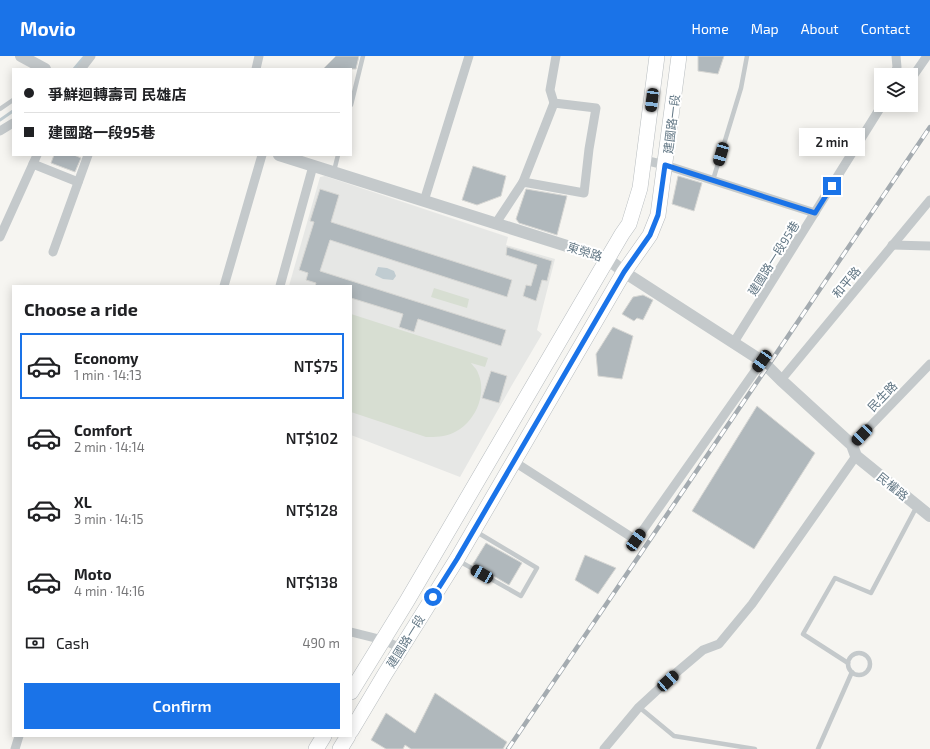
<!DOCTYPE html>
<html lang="en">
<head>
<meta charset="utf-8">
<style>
	body { margin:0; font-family:"Exo 2","Noto Sans TC",sans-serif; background:#f6f6f6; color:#202124; height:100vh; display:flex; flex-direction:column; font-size:15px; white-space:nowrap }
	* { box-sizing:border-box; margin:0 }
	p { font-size:13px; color:#757577 }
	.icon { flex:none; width:22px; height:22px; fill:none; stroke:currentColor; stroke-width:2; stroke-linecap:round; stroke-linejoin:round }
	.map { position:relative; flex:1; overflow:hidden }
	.sheet { position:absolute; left:12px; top:229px; width:340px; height:452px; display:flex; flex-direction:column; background:#fff; border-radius:0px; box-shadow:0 2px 10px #0003 }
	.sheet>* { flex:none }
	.guide { position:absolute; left:12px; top:12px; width:340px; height:88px; border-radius:0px; box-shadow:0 2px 10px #0003; display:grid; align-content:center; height:88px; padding:0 12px; background:#fff }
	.fabs { position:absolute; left:874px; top:12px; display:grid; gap:8px }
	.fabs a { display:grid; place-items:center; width:44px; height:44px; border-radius:0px; background:#fff; box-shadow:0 2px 10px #0003; font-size:20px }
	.end { position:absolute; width:18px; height:18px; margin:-9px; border:5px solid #1a73e8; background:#fff; box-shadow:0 0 0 2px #fff }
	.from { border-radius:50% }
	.bubble { position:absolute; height:28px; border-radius:0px; background:#fff; box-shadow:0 2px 10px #0003; font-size:13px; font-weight:600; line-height:28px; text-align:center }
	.car { position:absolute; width:12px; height:24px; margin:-12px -6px; border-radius:5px; box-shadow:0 0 3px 1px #0007; background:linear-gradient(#222 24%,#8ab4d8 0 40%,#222 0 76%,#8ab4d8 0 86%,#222 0) }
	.guide b { display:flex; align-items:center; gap:14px; height:38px; font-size:15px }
	.guide b+b { border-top:1px solid #e0e0e0 }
	.guide i { width:10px; height:10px; background:#202124 }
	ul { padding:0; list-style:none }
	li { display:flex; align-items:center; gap:12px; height:66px; margin:0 8px 6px; padding:0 4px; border:2px solid transparent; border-radius:0px }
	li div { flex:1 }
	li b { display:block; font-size:15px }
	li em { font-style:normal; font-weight:600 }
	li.active { border-color:#1a73e8 }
	li>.icon { width:36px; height:36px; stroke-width:1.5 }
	h2 { padding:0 12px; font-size:18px; line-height:48px }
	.pay { display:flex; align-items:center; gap:10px; height:44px; padding:0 12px; font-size:15px }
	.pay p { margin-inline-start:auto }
	.action { display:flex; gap:8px; margin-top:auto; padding:8px 12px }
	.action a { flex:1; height:46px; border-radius:0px; background:#1a73e8; color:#fff; font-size:16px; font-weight:600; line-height:46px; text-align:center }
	header { display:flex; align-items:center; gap:24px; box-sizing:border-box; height:56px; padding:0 20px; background:#1a73e8; color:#fff }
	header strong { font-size:19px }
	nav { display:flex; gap:22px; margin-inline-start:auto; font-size:14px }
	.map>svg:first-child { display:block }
	.built { fill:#e6e7e5 }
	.green { fill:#d7ded2 }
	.water { fill:#c0ccd1 }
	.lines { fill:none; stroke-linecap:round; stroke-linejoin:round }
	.stream { stroke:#c0ccd1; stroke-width:3 }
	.building { fill:#b0b8bc; stroke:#d7d7d4 }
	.primary-casing { stroke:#b7bcbf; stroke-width:16 }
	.service { stroke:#c4c9cb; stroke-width:4.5 }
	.minor { stroke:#c4c9cb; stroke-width:9 }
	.tertiary { stroke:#c4c9cb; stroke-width:12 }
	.primary { stroke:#fff; stroke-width:15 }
	.rail-casing { stroke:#a4abb0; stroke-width:4.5 }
	.rail { stroke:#fff; stroke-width:3; stroke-dasharray:9; stroke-linecap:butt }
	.route { stroke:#1a73e8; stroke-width:5 }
	.labels { text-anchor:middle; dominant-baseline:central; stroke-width:4; stroke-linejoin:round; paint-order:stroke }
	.street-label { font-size:12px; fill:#627785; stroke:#fff }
</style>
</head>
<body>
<header>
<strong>Movio</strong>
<nav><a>Home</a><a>Map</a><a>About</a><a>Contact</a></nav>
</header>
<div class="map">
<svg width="930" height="693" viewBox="0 0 930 693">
	<rect width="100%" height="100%" fill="#f6f5f1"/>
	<path class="built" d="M325,120l183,61 -2,8 49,14 -18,71 5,4 -30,51 -52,92 -109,-42v-149h-62l31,-109z"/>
	<g class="green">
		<path d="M434,232l35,11 -2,9 -36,-11z"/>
		<path d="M351,258l137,44 -3,9 -14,-4c2,3 6,6 7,10 10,22 -4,51 -25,60 -8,4 -18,4 -27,4l-75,-25z"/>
	</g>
	<path class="water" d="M378,211l9,1 7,3 2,5 -3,4 -10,-1 -8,-4z"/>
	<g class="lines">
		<g class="stream">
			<path d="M74,13l11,-13"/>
			<path d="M0,64l13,-9"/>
		</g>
	</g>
	<g class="building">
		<path d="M336,0h23l-3,13h-33z"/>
		<path d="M698,0h26l-6,18 -20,-3z"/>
		<path d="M54,99h20l7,3 -6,14 -24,-9z"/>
		<path d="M473,110l33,10 -5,20 -24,9 -15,-5z"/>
		<path d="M678,120l24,7 -8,28 -22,-7z"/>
		<path d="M320,133l19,6 -8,27 181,58 -5,17 -177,-57 -10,31 186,59 -5,16 -83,-27 -4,13 -15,-5 4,-13 -52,-16v-12h-36l1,-3 -10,-3 2,-7 -9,-3 15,-48 -4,-1z"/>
		<path d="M526,133l41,7 -10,39 -38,-12 -3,-4z"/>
		<path d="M507,191l45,14 -5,20 -5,-1 -6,21 -13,-5 3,-11 5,1 6,-21 -31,-10z"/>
		<path d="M643,239l10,5 -10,20 -6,-2 -3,3 -12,-7 11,-17z"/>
		<path d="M613,271l20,9 -11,43 -24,-3 -2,-22z"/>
		<path d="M491,315l16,5 -8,27 -17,-5z"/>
		<path d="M757,350l58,47 -61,96 -62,-38z"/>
		<path d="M486,487l36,20 -13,22 -36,-21z"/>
		<path d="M585,499l31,13 -18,26 -23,-14z"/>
		<path d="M435,637l72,49 -4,7h-92l-6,-4 -2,4h-17l-15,-9 15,-27 29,20z"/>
	</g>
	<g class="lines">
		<g class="primary-casing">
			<g id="primary">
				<path d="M351,636l56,-91 215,-367 7,-10 11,-36 17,-132"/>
				<path d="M351,675l34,-57 72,-115 167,-287 26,-37 8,-20 21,-159"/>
				<path d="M316,693l8,-13"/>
				<path d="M340,693l8,-13"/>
			</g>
		</g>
		<g class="service">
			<path d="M351,49l12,-49"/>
			<path d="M0,53l13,-9"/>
			<path d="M334,115l4,-16"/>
			<path d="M713,124l28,-92 6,-32"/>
			<path d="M459,505l62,35 16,-28 -62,-37"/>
			<circle cx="859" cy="608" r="11"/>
			<path d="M848,607l-45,-29 32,-56 36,15 46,-87"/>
			<path d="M639,651l35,29 81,13"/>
			<path d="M818,693l34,-77"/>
		</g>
		<g class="minor">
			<path d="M81,13l10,-13"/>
			<path d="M256,13l3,-13"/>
			<path d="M894,19l3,-8 -1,-11"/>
			<path d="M911,23l16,-23"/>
			<path d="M0,75l13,-8"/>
			<path d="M644,104l21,5 150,48"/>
			<path d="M33,108l45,18"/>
			<path d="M523,126l31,-79"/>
			<path d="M424,145l45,-145"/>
			<path d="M496,167l27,-41 61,11 5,-44 7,-41 -42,-5 -4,-13 6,-34"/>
			<path d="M0,181l37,-82"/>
			<path d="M892,189l38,1"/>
			<path d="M53,196l35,-97"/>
			<path d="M224,230l38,-131"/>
			<path d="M280,230l33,-120"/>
			<path d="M734,286l148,-237"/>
			<path d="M781,324l149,-180"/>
			<path d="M852,389l78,-81"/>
			<path d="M513,405l123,79 126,-179"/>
			<path d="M351,576l32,8 18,8"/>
			<path d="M15,693l4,-13"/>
			<path d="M604,693l35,-42 38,-35 26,-22 16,-6 33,-40 104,-148"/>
		</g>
		<g class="tertiary">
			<path d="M21,0l24,13"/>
			<path d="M279,99l329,104 16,13 138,89 19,19 71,65 4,11 74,60"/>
		</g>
		<use href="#primary" class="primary"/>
		<g class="rail-casing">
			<path id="rail" d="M508,693l422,-622"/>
		</g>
		<use href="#rail" class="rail"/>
	</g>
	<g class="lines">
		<path class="route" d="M433,541l24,-38 167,-287 26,-37 8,-20 7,-50 150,48 17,-27"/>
	</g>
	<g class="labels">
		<g class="street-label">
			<text transform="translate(671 68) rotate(-83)">建國路一段</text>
			<text transform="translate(585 195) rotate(18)">東榮路</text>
			<text transform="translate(773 202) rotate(-58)">建國路一段95巷</text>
			<text transform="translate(846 226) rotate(-50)">和平路</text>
			<text transform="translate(882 340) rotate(-46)">民生路</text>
			<text transform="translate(893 430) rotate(39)">民權路</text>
			<text transform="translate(405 585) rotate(-58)">建國路一段</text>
		</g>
	</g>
</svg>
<div class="fabs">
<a><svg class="icon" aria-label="layers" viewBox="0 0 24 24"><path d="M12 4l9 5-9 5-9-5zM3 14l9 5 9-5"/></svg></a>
</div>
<i class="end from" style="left:433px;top:541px"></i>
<i class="end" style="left:832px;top:130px"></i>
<div class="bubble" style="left:799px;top:72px;width:66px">2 min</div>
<i class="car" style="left:652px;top:44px;rotate:187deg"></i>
<i class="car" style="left:721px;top:98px;rotate:196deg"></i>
<i class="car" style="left:762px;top:305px;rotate:215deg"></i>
<i class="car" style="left:862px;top:379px;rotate:224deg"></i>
<i class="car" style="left:636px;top:484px;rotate:35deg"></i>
<i class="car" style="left:482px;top:518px;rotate:300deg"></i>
<i class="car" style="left:668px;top:625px;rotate:48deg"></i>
<div class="guide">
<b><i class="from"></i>爭鮮迴轉壽司 民雄店</b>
<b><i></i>建國路一段95巷</b>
</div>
<section class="sheet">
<h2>Choose a ride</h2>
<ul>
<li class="active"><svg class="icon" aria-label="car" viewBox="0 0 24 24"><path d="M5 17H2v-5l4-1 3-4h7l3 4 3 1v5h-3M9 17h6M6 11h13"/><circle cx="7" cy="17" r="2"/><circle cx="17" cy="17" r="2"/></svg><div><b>Economy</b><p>1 min · 14:13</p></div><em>NT$75</em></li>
<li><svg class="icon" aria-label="car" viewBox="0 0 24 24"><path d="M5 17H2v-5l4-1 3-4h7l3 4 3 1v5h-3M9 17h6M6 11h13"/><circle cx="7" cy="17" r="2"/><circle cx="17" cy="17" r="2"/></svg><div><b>Comfort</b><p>2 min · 14:14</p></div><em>NT$102</em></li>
<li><svg class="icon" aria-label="car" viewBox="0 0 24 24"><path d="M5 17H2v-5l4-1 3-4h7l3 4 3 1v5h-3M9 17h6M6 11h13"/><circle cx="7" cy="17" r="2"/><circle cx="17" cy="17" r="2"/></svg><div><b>XL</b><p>3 min · 14:15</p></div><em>NT$128</em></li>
<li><svg class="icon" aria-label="car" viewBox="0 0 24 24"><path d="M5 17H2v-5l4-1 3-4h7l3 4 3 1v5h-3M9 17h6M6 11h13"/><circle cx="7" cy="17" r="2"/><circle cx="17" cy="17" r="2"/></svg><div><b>Moto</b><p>4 min · 14:16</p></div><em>NT$138</em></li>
</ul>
<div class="pay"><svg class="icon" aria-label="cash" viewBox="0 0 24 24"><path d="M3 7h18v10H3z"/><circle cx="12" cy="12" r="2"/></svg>Cash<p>490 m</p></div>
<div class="action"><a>Confirm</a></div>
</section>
</div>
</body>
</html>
